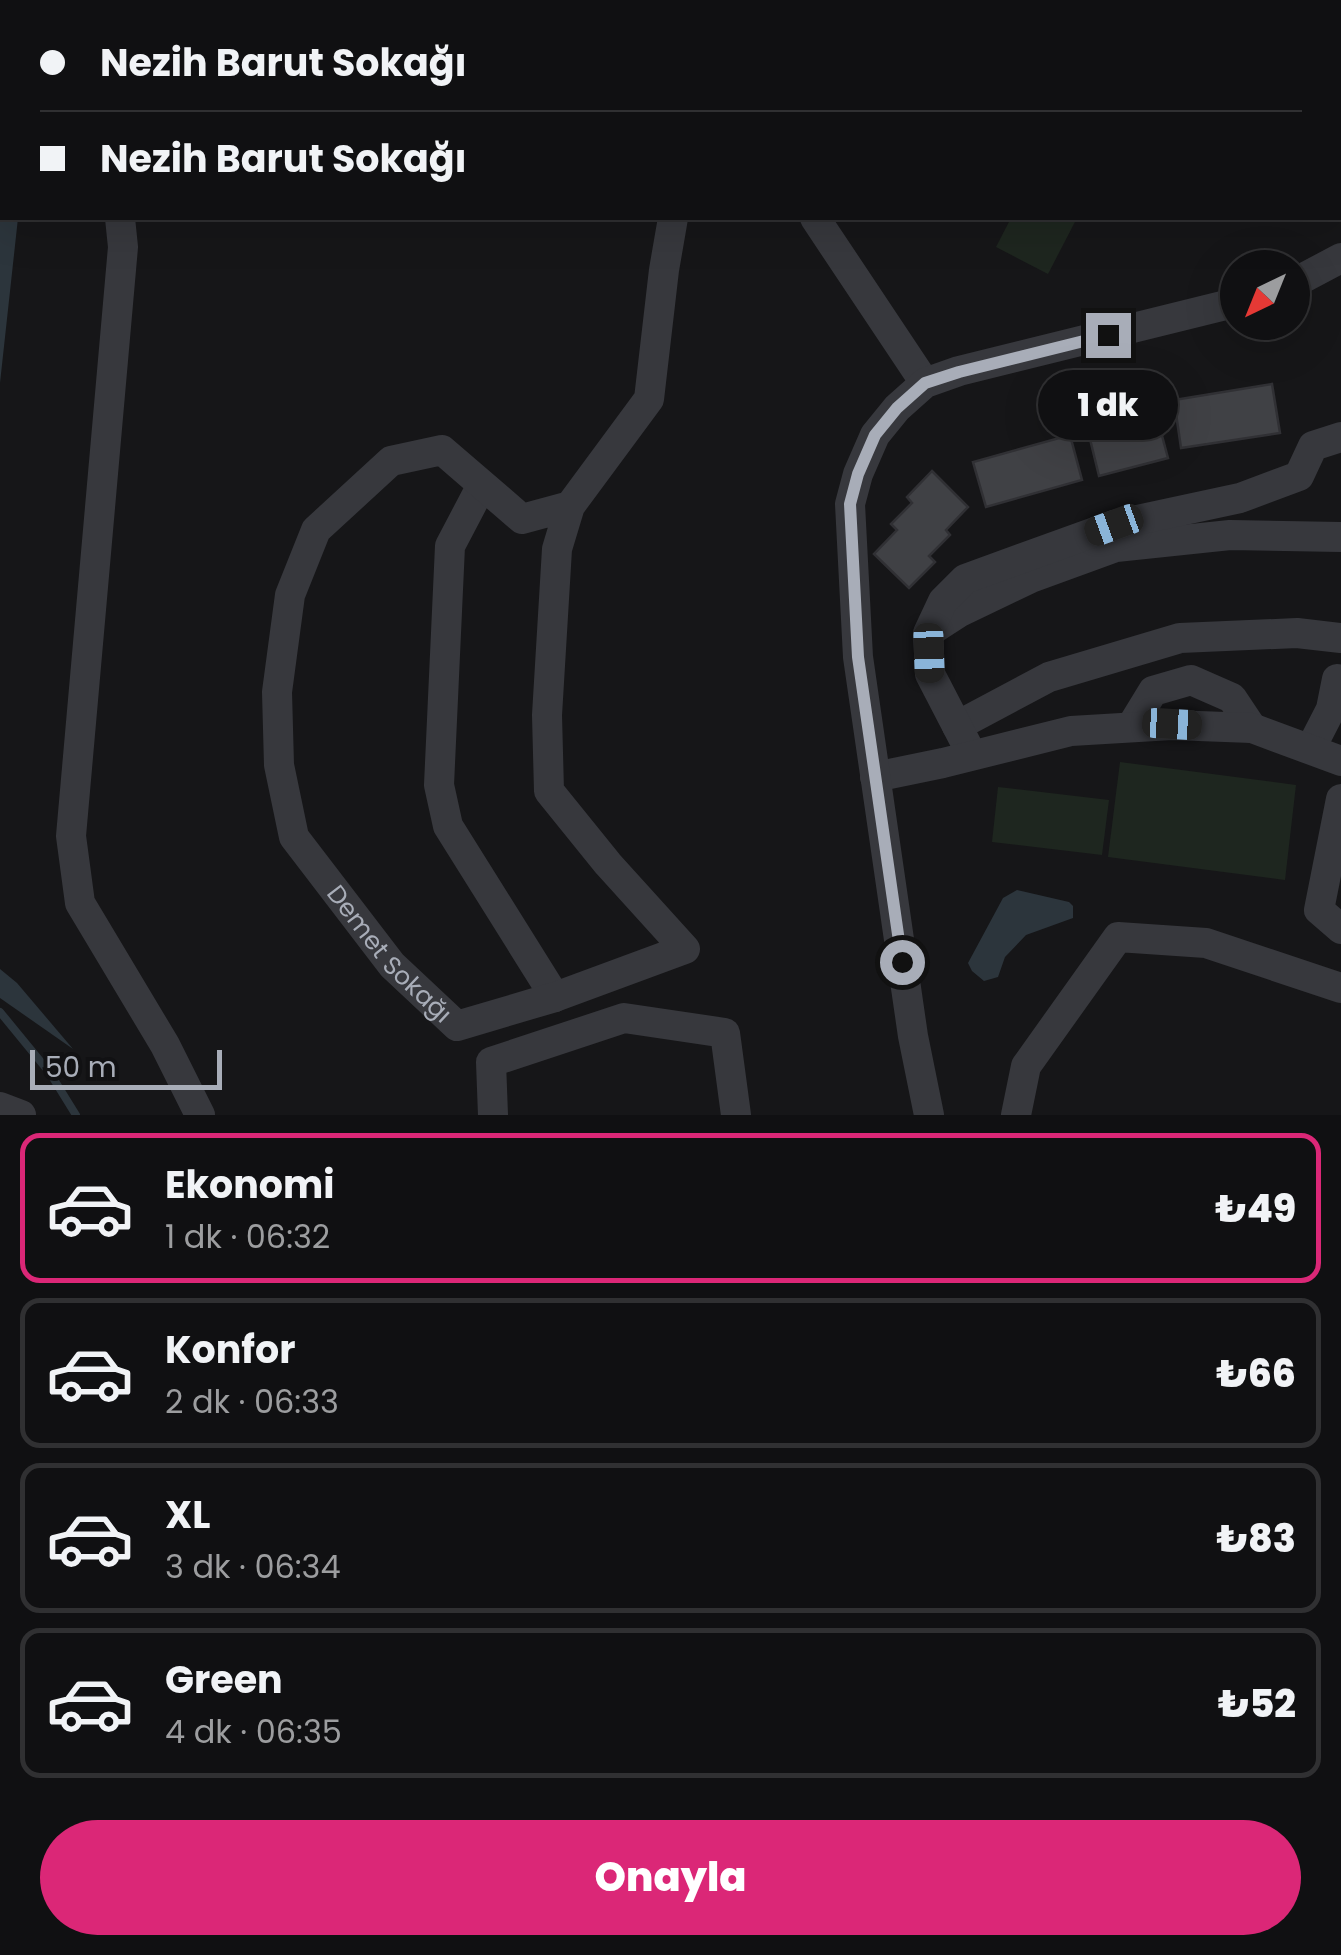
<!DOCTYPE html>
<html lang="tr">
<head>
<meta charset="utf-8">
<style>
	body { margin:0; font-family:Poppins,sans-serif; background:#19191b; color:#f1f3f6; height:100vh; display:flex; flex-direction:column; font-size:38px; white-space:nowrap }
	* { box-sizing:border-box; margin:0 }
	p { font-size:32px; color:#9c9d9f }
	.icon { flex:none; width:55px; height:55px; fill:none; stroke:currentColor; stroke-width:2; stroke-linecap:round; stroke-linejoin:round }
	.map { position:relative; height:1115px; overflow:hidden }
	.sheet { display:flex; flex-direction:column; background:#101012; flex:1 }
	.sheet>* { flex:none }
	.banner { position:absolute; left:0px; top:0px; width:1342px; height:220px; box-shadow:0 10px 40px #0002,0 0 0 2px #303032; display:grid; align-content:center; height:220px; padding:0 40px; background:#101012 }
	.needle { width:65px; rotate:223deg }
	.tools { position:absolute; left:1220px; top:250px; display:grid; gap:20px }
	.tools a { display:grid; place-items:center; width:90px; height:90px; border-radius:50%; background:#101012; box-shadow:0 10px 40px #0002,0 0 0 2px #303032; font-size:50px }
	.scale { position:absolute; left:30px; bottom:25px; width:192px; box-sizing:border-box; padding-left:10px; border:5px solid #a8adb8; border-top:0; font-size:28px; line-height:35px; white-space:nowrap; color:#a8adb8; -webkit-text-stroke:8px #111113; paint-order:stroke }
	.end { position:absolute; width:45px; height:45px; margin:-22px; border:12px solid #a8adb8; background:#111; box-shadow:0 0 0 5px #111 }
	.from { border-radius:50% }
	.bubble { position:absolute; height:70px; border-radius:35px; background:#101012; box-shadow:0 10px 40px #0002,0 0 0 2px #303032; font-size:32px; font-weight:800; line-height:70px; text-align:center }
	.car { position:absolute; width:30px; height:60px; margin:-30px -15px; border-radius:12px; box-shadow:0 0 8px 2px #0007; background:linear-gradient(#222 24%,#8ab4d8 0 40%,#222 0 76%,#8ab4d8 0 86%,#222 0) }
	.banner b { display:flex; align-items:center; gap:35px; height:95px; font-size:38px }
	.banner b+b { border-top:2px solid #303032 }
	.banner i { width:25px; height:25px; background:#f1f3f6 }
	ul { padding:18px 0 0; list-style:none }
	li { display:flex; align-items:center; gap:30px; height:150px; margin:0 20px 15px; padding:0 20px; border:5px solid #303032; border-radius:20px }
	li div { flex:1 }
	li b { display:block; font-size:38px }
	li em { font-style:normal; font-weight:800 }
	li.current { border-color:#db2777 }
	li>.icon { width:90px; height:90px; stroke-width:1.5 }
	.primary-button { display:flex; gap:20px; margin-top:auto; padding:20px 40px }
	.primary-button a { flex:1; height:115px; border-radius:60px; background:#db2777; color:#fff; font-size:40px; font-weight:800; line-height:115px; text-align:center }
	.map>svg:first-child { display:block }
	.green { fill:#1e261f }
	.water { fill:#2c353c }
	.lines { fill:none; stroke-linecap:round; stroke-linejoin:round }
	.stream { stroke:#2c353c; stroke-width:8 }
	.building { fill:#404145; stroke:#303034; stroke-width:2.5 }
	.minor { stroke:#37383d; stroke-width:30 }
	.route { stroke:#a8adb8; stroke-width:12 }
	.labels { text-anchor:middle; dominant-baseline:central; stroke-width:8; stroke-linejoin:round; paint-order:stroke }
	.street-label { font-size:25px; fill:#a8adb8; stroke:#111113 }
</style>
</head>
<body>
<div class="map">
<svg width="1341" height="1115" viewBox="0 0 1341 1115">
	<rect width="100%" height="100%" fill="#161618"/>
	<g class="green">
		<path d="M1011,218h66l-29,56 -52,-27z"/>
		<path d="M1120,762l176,23 -11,95 -177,-23z"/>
		<path d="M998,787l111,13 -7,55 -110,-13z"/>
	</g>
	<g class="water">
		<path d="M0,0h44l-42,2v216h16l-18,165z"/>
		<path d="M1017,890l52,12 4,4v12l-47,17 -21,22 -7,20 -14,4 -12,-10 -4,-8 35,-65z"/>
		<path d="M0,969l17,14 56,66 -73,-51z"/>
	</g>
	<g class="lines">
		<path class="stream" d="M0,1012l50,61 26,42"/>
	</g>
	<g class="building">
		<path d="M1272,384l8,49 -99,15 -7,-48z"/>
		<path d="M1156,413l12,45 -69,18 -11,-45z"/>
		<path d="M1070,435l12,45 -96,27 -13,-45z"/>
		<path d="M932,471l36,36 -22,23 4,5 -21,21 6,6 -26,26 -35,-34 23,-24 -6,-6 21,-21 -5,-6z"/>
	</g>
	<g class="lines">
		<g class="minor">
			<path d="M729,0l1,2"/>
			<path d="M113,2v-2"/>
			<path d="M120,218l3,29 -52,589 9,67 85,142 35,70"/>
			<path d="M815,218l110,165"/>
			<path d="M1292,284l49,-26"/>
			<path d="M482,485l-32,61 -11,239 9,41 107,171"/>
			<path id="s1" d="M570,506l-48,13 -80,-69 -51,11 -75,69 -26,65 -13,97 2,73 15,72 98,128 65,61 98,-29 130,-48 -77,-85 -59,-73 -2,-76 10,-166 13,-43 79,-107 15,-129 9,-52"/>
			<path d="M929,632l31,-20 71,-34 85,-31 114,-12 111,2"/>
			<path d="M957,726l92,-49 131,-39 117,-5 44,5"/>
			<path d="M1131,727l22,-36 38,-11 41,18 20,30"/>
			<path d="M1311,748l20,-39 6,-30"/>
			<path d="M972,755l-42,-81 -2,-41 15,-32 22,-22 149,-54 126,-27 59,-22 14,-30 28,-9"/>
			<path d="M875,777l68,-14 128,-32 101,-6 80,3 89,33"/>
			<path d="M1341,799l-22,111 22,19"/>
			<path d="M0,1107l21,8"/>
			<path d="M493,1115l-2,-53 133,-44 101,15 11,82"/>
			<path d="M929,1115l-16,-79 -55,-379 -8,-153 8,-30 17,-39 22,-27 28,-25 34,-12 279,-69"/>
			<path d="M1016,1115l10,-49 92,-129 88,6 135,45"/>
		</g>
	</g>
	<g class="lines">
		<path class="route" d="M902,962l-44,-305 -8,-153 8,-30 17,-39 22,-27 28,-25 34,-11 149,-37"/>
	</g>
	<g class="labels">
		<g class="street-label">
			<text stroke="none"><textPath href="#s1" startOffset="775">Demet Sokağı</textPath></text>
		</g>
	</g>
</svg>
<div class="tools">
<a><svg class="needle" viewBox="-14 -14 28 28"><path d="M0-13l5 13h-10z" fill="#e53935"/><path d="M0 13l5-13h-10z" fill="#9c9d9f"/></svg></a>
</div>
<div class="scale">50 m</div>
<i class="end from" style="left:902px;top:962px"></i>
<i class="end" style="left:1108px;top:335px"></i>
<div class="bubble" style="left:1038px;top:370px;width:140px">1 dk</div>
<i class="car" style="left:1114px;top:525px;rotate:250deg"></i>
<i class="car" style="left:929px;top:653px;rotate:178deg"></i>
<i class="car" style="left:1172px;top:724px;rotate:93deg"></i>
<div class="banner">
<b><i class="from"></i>Nezih Barut Sokağı</b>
<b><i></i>Nezih Barut Sokağı</b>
</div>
</div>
<section class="sheet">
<ul>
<li class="current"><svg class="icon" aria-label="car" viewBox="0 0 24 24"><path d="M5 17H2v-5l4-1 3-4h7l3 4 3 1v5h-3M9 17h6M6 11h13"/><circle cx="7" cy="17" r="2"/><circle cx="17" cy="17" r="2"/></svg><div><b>Ekonomi</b><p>1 dk · 06:32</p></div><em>₺49</em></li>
<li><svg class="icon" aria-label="car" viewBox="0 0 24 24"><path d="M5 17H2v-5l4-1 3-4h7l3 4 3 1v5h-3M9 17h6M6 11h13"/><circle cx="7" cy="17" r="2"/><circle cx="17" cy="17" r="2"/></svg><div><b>Konfor</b><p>2 dk · 06:33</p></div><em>₺66</em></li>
<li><svg class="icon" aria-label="car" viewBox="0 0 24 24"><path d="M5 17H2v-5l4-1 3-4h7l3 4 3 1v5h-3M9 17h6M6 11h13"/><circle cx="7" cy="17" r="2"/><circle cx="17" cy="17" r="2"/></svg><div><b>XL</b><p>3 dk · 06:34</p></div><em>₺83</em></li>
<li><svg class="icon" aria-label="car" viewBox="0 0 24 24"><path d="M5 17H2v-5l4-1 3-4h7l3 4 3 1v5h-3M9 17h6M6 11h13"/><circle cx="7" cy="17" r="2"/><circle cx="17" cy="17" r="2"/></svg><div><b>Green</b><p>4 dk · 06:35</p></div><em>₺52</em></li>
</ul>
<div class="primary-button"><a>Onayla</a></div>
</section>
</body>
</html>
